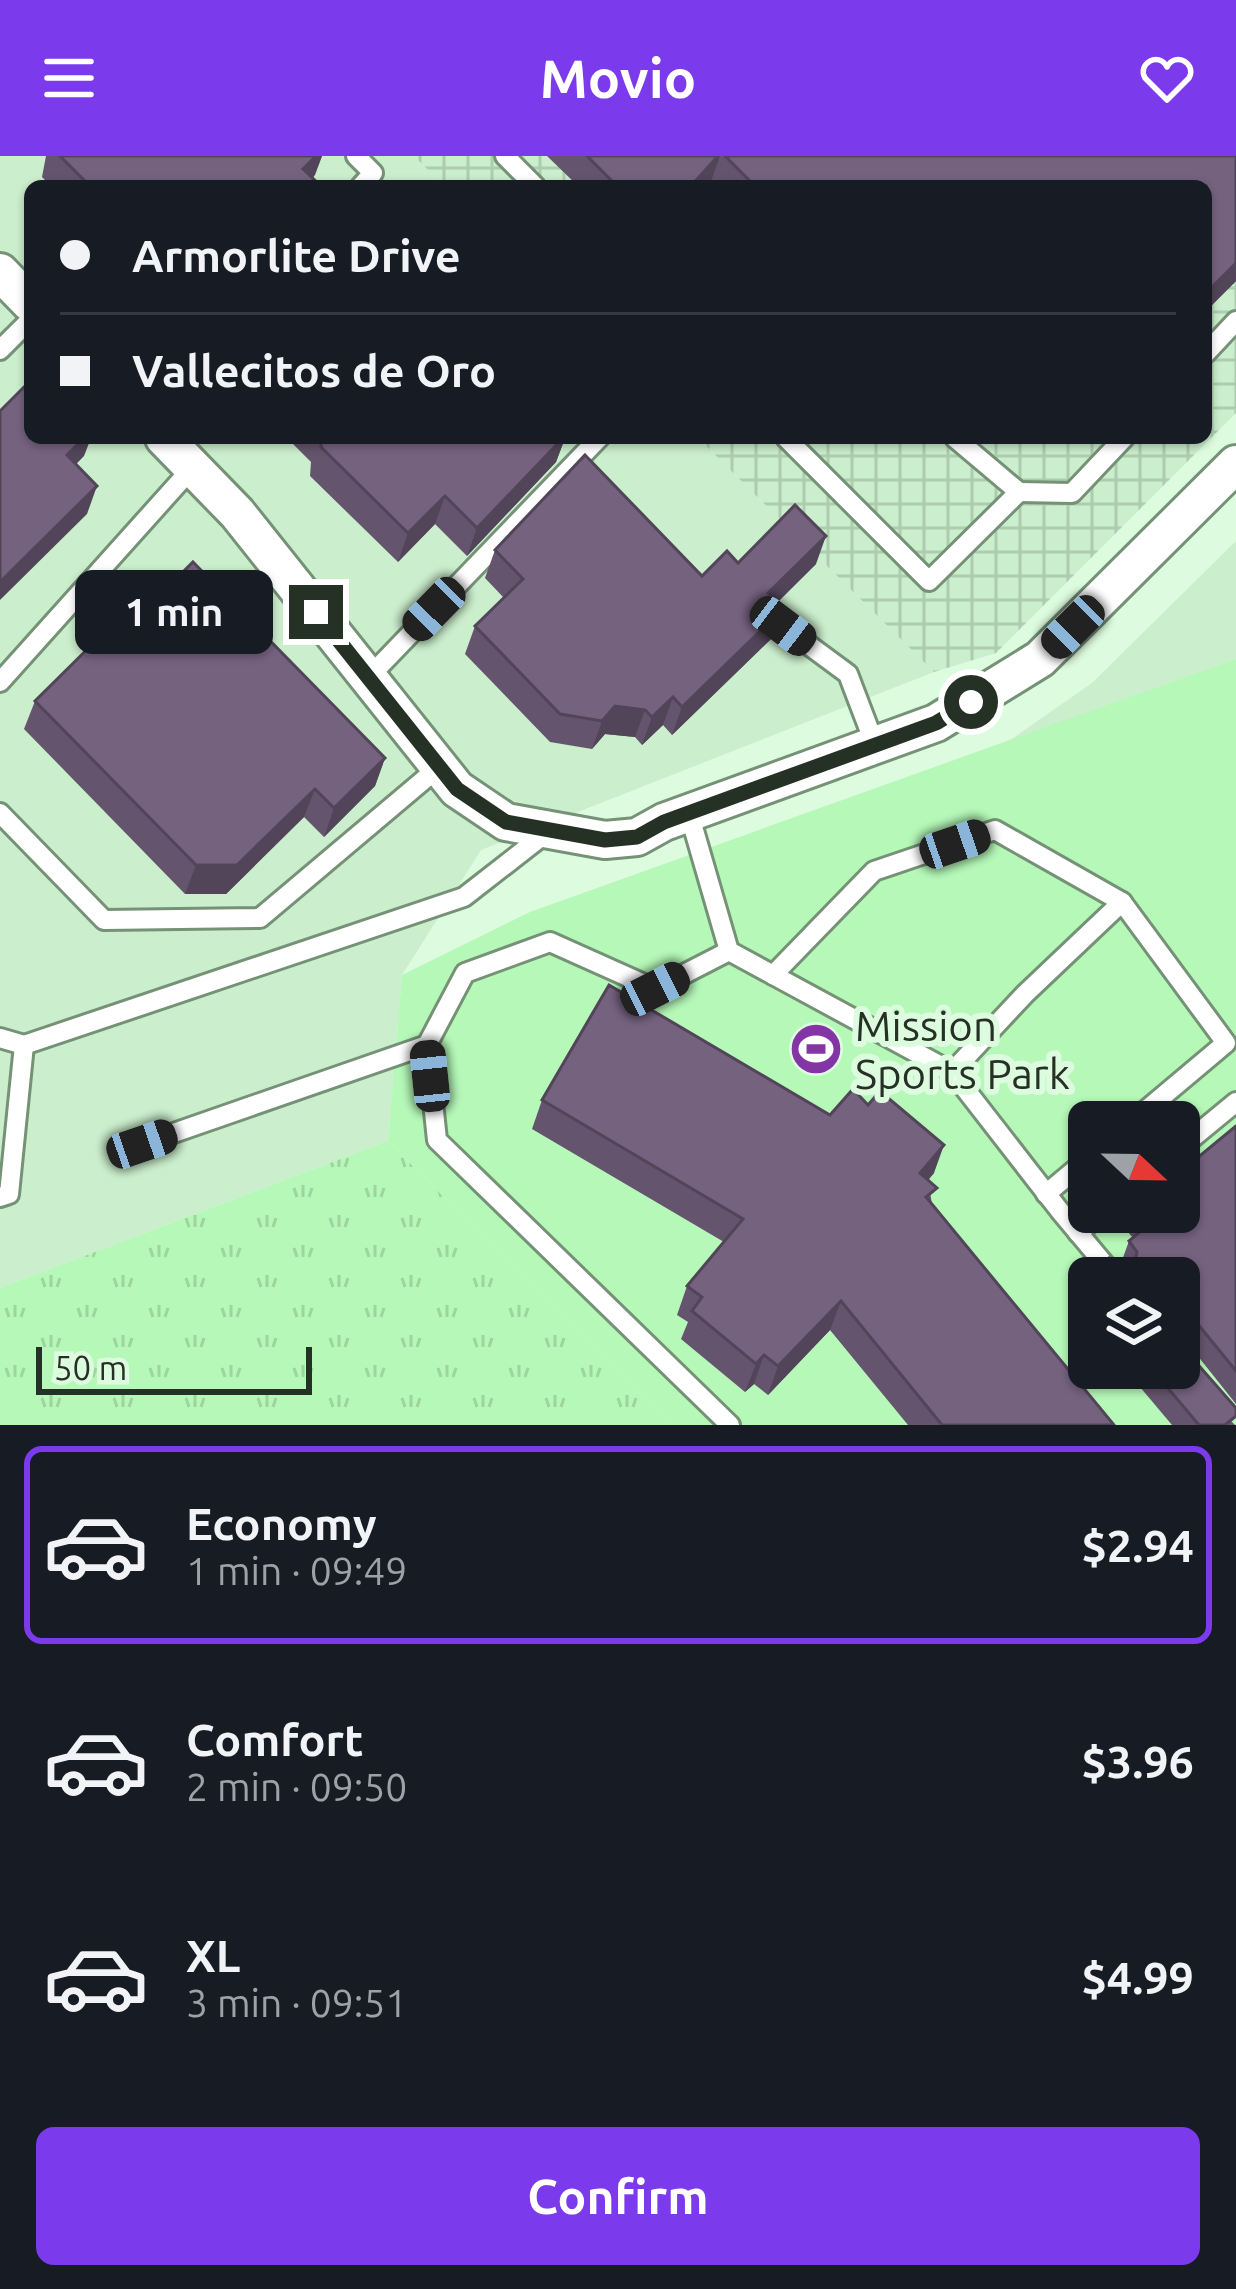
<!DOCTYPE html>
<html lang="en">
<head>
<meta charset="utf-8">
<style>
	body { margin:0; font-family:Ubuntu,sans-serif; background:#242831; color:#f1f3f6; height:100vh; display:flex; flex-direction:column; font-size:45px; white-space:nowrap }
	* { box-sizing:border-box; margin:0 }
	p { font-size:39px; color:#9ea1a6 }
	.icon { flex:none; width:66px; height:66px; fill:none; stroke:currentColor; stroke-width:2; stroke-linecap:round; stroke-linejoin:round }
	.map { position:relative; height:1269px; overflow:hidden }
	.panel { display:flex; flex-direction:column; background:#171b24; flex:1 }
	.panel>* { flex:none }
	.guide { position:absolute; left:24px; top:24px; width:1188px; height:264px; border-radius:18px; box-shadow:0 3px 9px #0004; display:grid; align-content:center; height:264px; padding:0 36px; background:#171b24 }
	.needle { width:78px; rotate:112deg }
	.fabs { position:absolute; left:1068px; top:945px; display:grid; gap:24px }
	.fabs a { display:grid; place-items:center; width:132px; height:132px; border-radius:18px; background:#171b24; box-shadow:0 3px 9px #0004; font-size:60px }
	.scale { position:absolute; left:36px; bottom:30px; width:276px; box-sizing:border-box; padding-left:12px; border:6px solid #263126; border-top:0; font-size:33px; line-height:42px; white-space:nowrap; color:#263126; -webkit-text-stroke:9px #ddfbde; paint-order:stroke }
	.end { position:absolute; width:54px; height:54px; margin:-27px; border:15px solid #263126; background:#fff; box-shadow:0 0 0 6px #fff }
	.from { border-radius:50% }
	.bubble { position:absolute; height:84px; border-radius:18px; background:#171b24; box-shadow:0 3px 9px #0004; font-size:39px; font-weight:600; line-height:84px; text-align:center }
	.car { position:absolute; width:36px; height:72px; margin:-36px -18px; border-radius:15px; box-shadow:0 0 9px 3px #0007; background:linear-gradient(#222 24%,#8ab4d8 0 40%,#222 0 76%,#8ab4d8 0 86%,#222 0) }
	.guide b { display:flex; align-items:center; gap:42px; height:114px; font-size:45px }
	.guide b+b { border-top:3px solid #363941 }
	.guide i { width:30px; height:30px; background:#f1f3f6 }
	ul { padding:21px 0 0; list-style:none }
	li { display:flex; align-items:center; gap:36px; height:198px; margin:0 24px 18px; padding:0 12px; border:6px solid transparent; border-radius:18px }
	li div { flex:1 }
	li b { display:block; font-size:45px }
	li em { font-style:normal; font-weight:600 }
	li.selected { border-color:#7c3aed }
	li>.icon { width:108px; height:108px; stroke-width:1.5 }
	.cta { display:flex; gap:24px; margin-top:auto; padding:24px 36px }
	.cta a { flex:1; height:138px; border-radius:18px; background:#7c3aed; color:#fff; font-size:48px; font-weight:600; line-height:138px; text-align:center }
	header { display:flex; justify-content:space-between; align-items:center; height:156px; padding:0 36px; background:#7c3aed; color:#fff; font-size:54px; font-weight:600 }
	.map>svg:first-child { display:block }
	.built { fill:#cbeecc }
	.industrial { fill:url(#industrial-grid) }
	.grass { fill:url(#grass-tufts) }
	.park { fill:#b5f8b8; fill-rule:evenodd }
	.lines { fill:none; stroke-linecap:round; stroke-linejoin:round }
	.service-casing { stroke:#759176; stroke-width:24 }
	.minor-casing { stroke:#759176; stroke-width:42 }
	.service { stroke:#fff; stroke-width:18 }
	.minor { stroke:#fff; stroke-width:36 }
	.wall { fill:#65546d }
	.shaded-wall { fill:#524559 }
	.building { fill:#75627f; stroke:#524559; stroke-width:3 }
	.route { stroke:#263126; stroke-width:15 }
	.labels { text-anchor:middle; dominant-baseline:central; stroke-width:12; stroke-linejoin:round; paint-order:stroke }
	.poi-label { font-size:42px; fill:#263126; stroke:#ddfbde; text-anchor:start }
</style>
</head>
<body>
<header><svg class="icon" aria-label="menu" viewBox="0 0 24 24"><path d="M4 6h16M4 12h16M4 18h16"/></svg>Movio<svg class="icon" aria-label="heart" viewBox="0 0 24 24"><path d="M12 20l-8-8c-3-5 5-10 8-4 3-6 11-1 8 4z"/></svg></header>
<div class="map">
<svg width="1236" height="1269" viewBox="0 0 1236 1269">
	<defs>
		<pattern id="industrial-grid" width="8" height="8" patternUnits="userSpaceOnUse" patternTransform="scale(3)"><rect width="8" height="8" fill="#cbeecc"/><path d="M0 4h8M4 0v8" fill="none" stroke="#aecdaf"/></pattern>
		<pattern id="grass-tufts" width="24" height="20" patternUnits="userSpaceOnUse" patternTransform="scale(3)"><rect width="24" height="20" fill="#b5f8b8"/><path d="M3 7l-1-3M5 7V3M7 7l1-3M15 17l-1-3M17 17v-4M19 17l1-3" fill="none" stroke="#9cd59e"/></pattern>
	</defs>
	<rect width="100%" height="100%" fill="#ddfbde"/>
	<g class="built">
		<path d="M0,0h414l30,30h-414v252h668l236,234 -453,178 -79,125 -14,166 -388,147z"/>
		<path d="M1236,385v118l-227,82 83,-58z"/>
	</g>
	<path class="industrial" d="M414,0h822v257l-240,240 -62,19 -236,-234h508v-252h-762z"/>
	<path class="grass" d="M388,985l283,284h-671v-137z"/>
	<path class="park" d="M1236,503v766h-565l-283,-284 14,-166 128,-63zM1089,966h90v90h-90zM1089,1122h90v90h-90z"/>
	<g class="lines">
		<g class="service-casing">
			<g id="service">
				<path d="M356,0l17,17 -12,13"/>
				<path d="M505,0l30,30"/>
				<path d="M0,194l30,-30"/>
				<path d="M1206,197l30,-32"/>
				<path d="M786,282l143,143 90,-89 -64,-54"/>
				<path d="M1019,336l53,1 52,-55"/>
				<path d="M783,470l65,48 27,71"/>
				<path d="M368,522l231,-240"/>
				<path d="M0,526l192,-214"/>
				<path d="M0,657l104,107 156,-2 179,-151"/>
				<path d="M689,657l40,138 223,121 108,139 56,67"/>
				<path d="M729,795l-74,38 -105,-47 -85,31 -38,72 10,95 293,285"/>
				<path d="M773,819l101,-104 121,-41 127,72 104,141 -94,79"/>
				<path d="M0,882l24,7"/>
				<path d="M952,916l73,-78 97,-92"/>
				<path d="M142,988l285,-99"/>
				<path d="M1179,993l57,-47"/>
				<path d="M1046,1038l43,-36"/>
				<path d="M0,1041l9,-3 15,-149 440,-148 86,-67"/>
				<path d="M1078,1077l25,-21"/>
			</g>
		</g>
		<g class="minor-casing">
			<g id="minor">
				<path d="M0,116l30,31"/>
				<path d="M164,282l73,75 220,276 49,33 99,18 32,-3 27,-15 272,-99 104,-64 196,-195"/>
			</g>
		</g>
		<use href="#service" class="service"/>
		<use href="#minor" class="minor"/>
	</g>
	<g class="wall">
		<path d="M46,0h276l-9,22 8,8h-270l-9,-9z"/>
		<path d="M547,0h689v125l-30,30v-125h-490l-5,-5 -4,5h-129z"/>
		<path d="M291,282h274l-9,24 -89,94 -32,-32 -37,38 -88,-86 1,-14 -21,-21z"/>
		<path d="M495,394l207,26 36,-13 78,1 -39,39 6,6 -10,28 -101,98 -9,-10 -21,20 -7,-8 -30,-3 -13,15 -42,-7 -85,-88 10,-28 29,-28 -19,-20z"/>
		<path d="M141,458l244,144 -10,28 -51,51 -20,-20 -78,77h-41l-161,-165 11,-28z"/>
		<path d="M542,944l288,15 104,58 -6,7 4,24 182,221h-206l-78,-95 -62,65 -14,-11 -9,8 -64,-53 7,-17 -11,-7 10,-29 37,-44 -192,-113z"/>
		<path d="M1236,970v278l-47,-59 -10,-3v-64h-90v48l-17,-21 8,-22 29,-25 12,11 3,-1 -3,-5 8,-22 4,-3 -6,-7 7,-19h45v-39z"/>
		<path d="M1124,1212h55l56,57h-63z"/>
	</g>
	<g class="shaded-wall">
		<path d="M316,0h6l-7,19 -11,11 -1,-17z"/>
		<path d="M718,0h2l-9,25 -4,5h-16z"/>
		<path d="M1236,107v18l-30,30v-18z"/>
		<path d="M84,282h7l-7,18 -27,28 10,-29z"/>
		<path d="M563,282h2l-9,24 -89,94 10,-28z"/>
		<path d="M97,330l-10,28 -87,86v-18z"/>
		<path d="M445,340l-10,28 -37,38 10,-29z"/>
		<path d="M826,380l-10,28 -58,57 10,-28z"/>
		<path d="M783,453l-10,28 -101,98 10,-28z"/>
		<path d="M673,541l-10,28 -21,20 10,-28z"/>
		<path d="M615,550l30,4 -10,27 -30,-3 -13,15 10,-28z"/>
		<path d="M385,602l-10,28 -51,51 10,-29z"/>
		<path d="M315,633l-11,28 -78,77h-41l11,-29z"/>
		<path d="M944,989l-10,28 -24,29 10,-29z"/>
		<path d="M841,1145l-11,29 -62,65 10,-29z"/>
		<path d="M764,1199l-10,29 -9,8 11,-28z"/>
	</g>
	<g class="building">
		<path d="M60,0h256l-13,13 18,17h-231z"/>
		<path d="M587,0h131l-27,30h-74z"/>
		<path d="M725,0h511v107l-30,30v-107h-451z"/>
		<path d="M30,225v57h54l-17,17 30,31 -97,96v-171z"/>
		<path d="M321,282h242l-86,90 -32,-32 -37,37 -87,-86z"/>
		<path d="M585,299l117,121 25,-25 11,12 57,-58 31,31 -58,57 15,16 -101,98 -9,-10 -21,20 -7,-7 -30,-4 -13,15 -42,-7 -85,-88 48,-47 -28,-29z"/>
		<path d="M193,406l192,196 -51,50 -19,-19 -78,76h-41l-161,-164 98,-97 8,10z"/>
		<path d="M609,829l221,130 23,-26 15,16 12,-14 64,54 -24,28 17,15 -11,9 188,228h-172l-101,-124 -63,65 -14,-11 -8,9 -64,-53 10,-14 -15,-11 56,-67 -201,-119z"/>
		<path d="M1236,970v245l-39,-48 -13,-4 -5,4v-45h-90v16l-9,-11 29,-25 12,11 13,-4 3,-13 -8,-11 19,-16 -10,-13h41v-39z"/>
		<path d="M1179,1187l57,65v8l-11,9h-26l-48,-57h28z"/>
	</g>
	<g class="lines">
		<path class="route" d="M316,456l141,177 49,33 99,18 32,-3 27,-15 272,-99 35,-21"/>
	</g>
	<defs>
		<g id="stadium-disc" transform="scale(2.7)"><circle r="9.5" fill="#8335a5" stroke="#ddfbde"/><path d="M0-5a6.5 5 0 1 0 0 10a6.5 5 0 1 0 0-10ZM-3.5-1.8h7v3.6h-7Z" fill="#fff"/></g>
	</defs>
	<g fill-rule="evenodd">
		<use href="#stadium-disc" x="816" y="893"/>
	</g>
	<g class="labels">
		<g class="poi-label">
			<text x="855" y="869">Mission<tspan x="855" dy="48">Sports Park</tspan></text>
		</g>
	</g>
</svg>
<div class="fabs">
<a><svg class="needle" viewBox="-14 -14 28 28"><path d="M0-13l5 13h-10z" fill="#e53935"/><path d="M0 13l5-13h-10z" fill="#9ea1a6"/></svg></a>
<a><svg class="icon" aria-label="layers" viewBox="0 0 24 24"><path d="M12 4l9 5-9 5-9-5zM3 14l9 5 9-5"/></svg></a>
</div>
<div class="scale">50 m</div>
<i class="end from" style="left:971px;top:546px"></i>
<i class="end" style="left:316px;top:456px"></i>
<div class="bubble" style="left:75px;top:414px;width:198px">1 min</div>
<i class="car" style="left:434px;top:453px;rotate:224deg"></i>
<i class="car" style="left:783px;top:470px;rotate:127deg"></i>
<i class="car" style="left:1073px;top:471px;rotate:225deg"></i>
<i class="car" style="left:955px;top:688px;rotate:71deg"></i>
<i class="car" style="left:655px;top:833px;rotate:63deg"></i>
<i class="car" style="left:430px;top:920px;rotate:354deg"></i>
<i class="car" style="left:142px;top:988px;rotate:71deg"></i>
<div class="guide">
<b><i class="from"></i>Armorlite Drive</b>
<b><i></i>Vallecitos de Oro</b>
</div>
</div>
<section class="panel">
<ul>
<li class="selected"><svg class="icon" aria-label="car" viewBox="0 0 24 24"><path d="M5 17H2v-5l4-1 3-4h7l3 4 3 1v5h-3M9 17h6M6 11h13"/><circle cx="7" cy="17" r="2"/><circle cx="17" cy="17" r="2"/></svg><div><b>Economy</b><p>1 min · 09:49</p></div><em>$2.94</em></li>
<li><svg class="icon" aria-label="car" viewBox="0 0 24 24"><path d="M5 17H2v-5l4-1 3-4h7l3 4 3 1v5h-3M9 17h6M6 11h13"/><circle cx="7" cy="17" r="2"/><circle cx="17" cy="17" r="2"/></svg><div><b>Comfort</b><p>2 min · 09:50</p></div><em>$3.96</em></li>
<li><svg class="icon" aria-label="car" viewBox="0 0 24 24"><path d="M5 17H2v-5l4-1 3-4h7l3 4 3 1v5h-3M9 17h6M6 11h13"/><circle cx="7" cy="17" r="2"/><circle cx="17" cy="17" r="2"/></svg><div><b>XL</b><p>3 min · 09:51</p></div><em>$4.99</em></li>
</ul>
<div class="cta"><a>Confirm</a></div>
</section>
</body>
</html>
